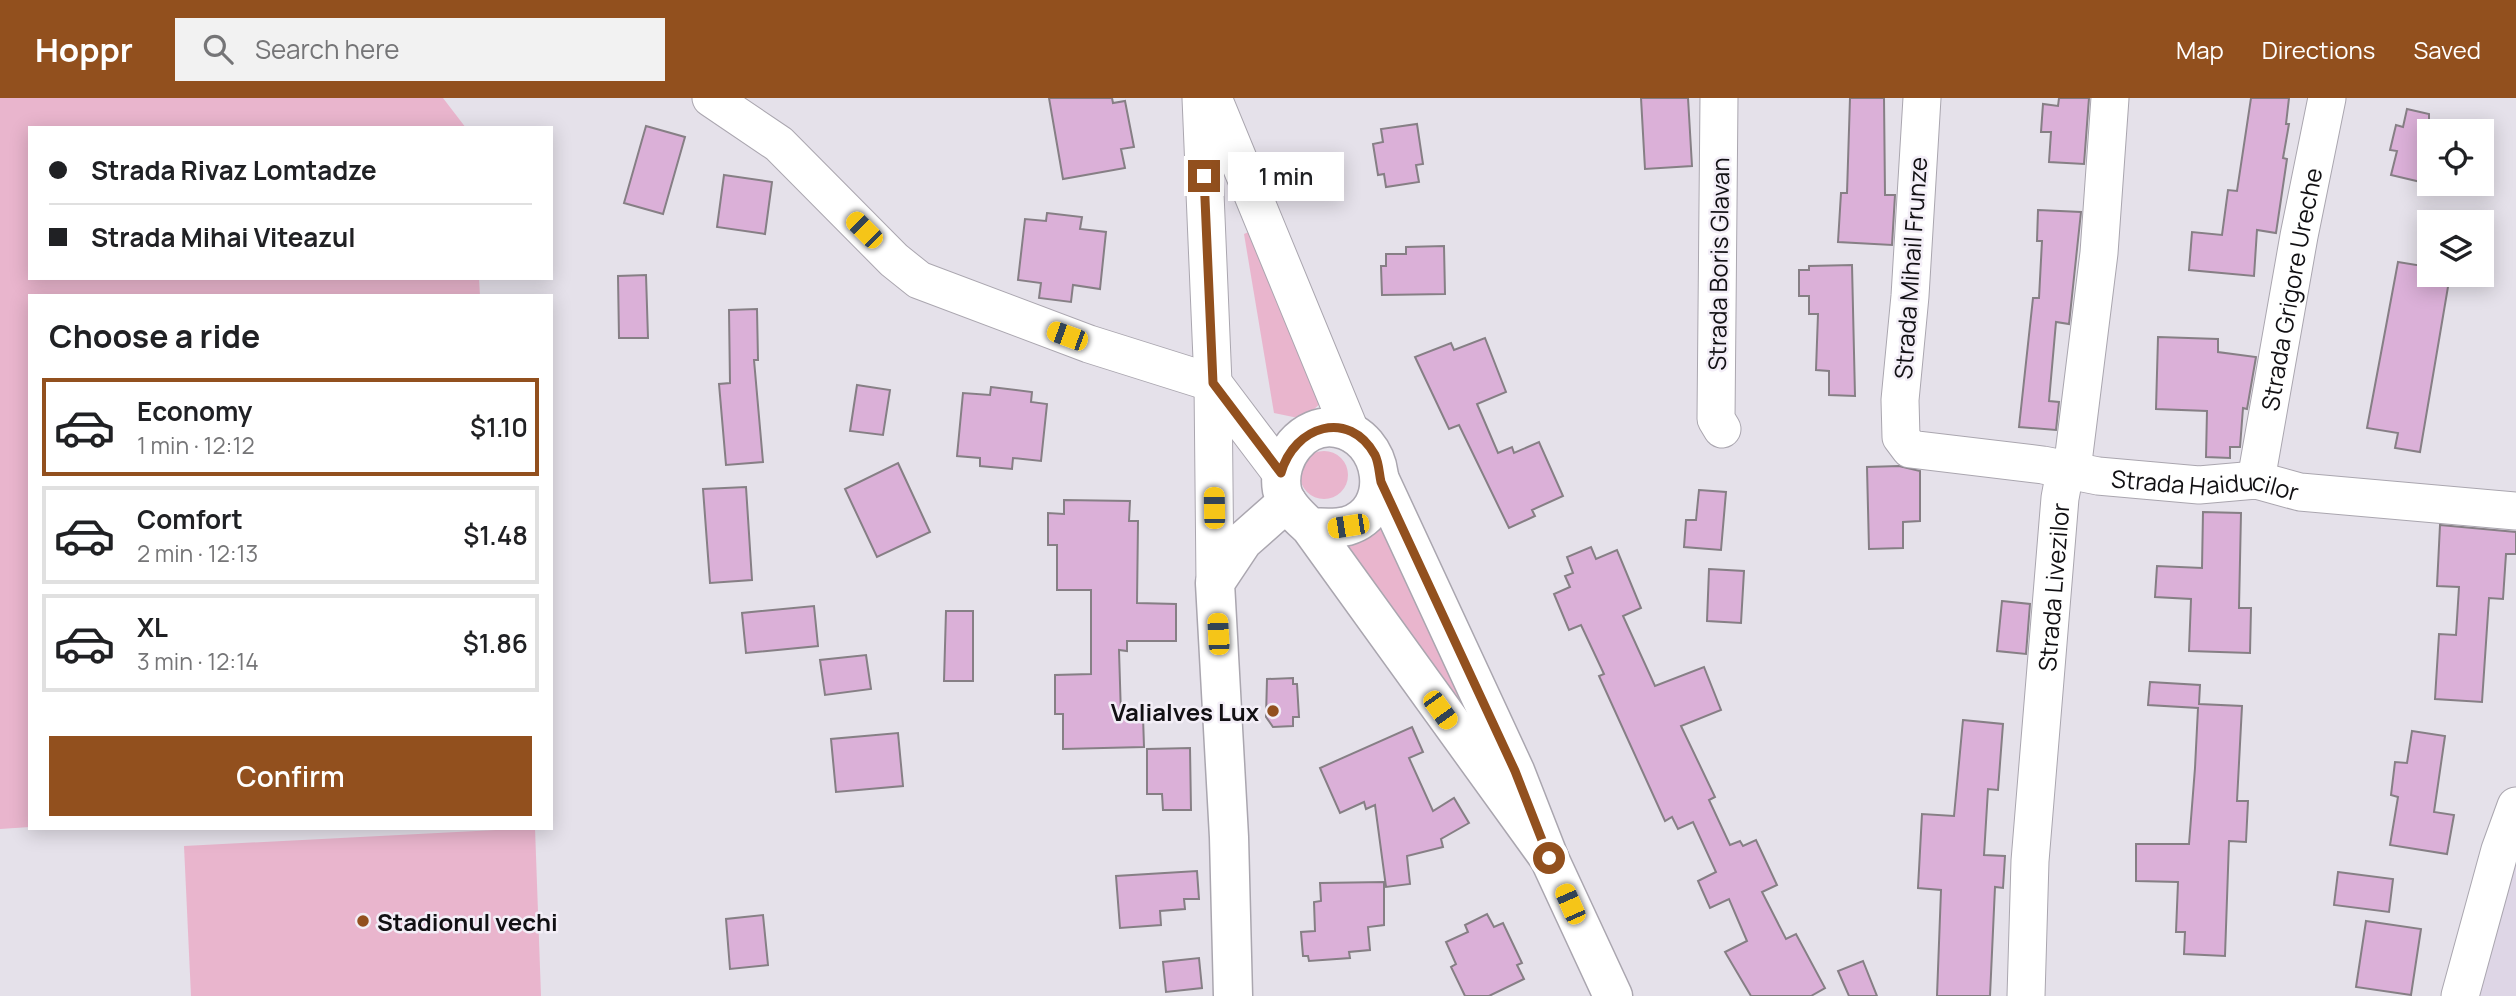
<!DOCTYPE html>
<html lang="en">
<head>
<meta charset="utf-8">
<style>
	body { margin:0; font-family:Manrope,sans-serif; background:#f2f2f2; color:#202124; height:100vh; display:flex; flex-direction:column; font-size:26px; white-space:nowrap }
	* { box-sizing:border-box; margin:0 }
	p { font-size:23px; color:#757577 }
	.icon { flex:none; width:38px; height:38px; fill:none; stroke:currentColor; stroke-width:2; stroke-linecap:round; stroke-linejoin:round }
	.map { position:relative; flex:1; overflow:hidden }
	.drawer { position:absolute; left:28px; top:196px; width:525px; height:536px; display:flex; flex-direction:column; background:#fff; border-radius:0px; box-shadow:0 4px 18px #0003 }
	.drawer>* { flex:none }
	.top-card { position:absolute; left:28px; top:28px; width:525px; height:154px; border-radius:0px; box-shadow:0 4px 18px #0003; display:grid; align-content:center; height:154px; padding:0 21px; background:#fff }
	.tools { position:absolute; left:2417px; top:21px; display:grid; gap:14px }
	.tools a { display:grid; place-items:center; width:77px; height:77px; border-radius:0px; background:#fff; box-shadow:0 4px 18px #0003; font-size:35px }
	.end { position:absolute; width:32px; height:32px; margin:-16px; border:9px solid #92501e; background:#fff; box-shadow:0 0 0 4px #fff }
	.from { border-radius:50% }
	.bubble { position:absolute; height:49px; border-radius:0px; background:#fff; box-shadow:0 4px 18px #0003; font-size:23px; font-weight:600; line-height:49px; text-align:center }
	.car { position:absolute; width:21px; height:42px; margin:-21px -10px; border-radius:9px; box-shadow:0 0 5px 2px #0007; background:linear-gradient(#f5c518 24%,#345 0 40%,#f5c518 0 76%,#345 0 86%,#f5c518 0) }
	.top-card b { display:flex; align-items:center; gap:24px; height:66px; font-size:26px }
	.top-card b+b { border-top:2px solid #e0e0e0 }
	.top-card i { width:18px; height:18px; background:#202124 }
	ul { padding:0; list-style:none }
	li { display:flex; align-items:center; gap:21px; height:98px; margin:0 14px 10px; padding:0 7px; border:4px solid #e0e0e0; border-radius:0px }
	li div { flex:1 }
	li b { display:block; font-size:26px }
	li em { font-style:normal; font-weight:600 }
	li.on { border-color:#92501e }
	li>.icon { width:63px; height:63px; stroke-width:1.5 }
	h2 { padding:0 21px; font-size:32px; line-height:84px }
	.button { display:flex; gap:14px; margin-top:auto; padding:14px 21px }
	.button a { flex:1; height:80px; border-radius:0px; background:#92501e; color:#fff; font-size:28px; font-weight:600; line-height:80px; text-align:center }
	header { display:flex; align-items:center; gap:42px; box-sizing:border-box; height:98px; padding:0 35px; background:#92501e; color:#fff }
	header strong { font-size:33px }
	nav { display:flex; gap:38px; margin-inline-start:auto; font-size:24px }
	.search { width:490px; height:63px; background:#f2f2f2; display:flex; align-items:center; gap:18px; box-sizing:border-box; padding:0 24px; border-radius:0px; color:#757577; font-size:26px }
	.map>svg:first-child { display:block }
	.built { fill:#ded6e6 }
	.green { fill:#e9b5cd }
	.building { fill:#dbb0d8; stroke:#867f85; stroke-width:2 }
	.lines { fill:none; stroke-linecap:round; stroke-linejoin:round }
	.minor-casing { stroke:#aaa6af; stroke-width:39 }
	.tertiary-casing { stroke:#aaa6af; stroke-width:41 }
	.minor { stroke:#fff; stroke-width:37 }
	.tertiary { stroke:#fff; stroke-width:38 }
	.route { stroke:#92501e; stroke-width:9 }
	.poi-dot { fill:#92501e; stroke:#f3eef7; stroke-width:2.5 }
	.labels { text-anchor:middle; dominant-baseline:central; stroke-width:5; stroke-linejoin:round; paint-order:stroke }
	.street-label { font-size:24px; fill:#111013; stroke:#f3eef7 }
	.poi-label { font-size:24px; font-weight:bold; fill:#111013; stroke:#f3eef7; text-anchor:end }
</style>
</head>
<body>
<header>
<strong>Hoppr</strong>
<div class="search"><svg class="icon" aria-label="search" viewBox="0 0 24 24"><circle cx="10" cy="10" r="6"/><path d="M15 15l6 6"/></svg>Search here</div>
<nav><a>Map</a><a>Directions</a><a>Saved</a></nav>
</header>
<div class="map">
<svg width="2516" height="898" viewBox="0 0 2516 898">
	<rect width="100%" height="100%" fill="#e5e1ea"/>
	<path class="built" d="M2516,746v152h-38z"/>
	<g class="green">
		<path d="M0,0h443l23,30h-436v150h449l1,18h-450v531l-30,2z"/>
		<path d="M1251,133l71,171 -19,17 -29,-6 -30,-179z"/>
		<circle cx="1324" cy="377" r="24"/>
		<path d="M1382,431l99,208 -139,-194z"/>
		<path d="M535,730l6,168h-350l-7,-150z"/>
	</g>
	<g class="building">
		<path d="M1049,0h63l1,5 12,-2 9,46 -13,2 4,19 -62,11z"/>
		<path d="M1641,0h47l4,68 -47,3z"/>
		<path d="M1850,0h34l1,97h10l-3,50 -54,-3 3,-49h6z"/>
		<path d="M2059,0h30l-5,66 -35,-2 2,-30h-10l2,-28 15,2z"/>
		<path d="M2251,0h38l-3,26h3l-6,34 4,1 -11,74 -19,-3 -3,46 -65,-6 3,-38 30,3 6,-45 9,1z"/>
		<path d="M2407,11l22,5v53l-4,16 -34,-8 6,-24 -7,-1 6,-25 7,2z"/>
		<path d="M1417,26l6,40 -7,1 3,17 -33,5 -2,-13 -6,1 -5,-31 10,-2 -2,-13z"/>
		<path d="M646,28l39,11 -22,77 -39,-11z"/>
		<path d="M724,77l48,7 -7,52 -48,-7z"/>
		<path d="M2038,112l43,2 -12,112 -13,-2 -7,79 10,1 -3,28 -37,-3 14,-129h6l3,-57h-5z"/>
		<path d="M1047,115l35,4 -2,12 26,3 -6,57 -27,-4 -2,17 -32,-4 2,-15 -23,-3 7,-61 21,2z"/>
		<path d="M1444,148l1,48 -63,1 -1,-29h5v-12h20v-7z"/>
		<path d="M2398,164l31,5v8h21l-30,177 -25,-4 3,-15 -31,-5z"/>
		<path d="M1852,167l3,131 -26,-1v-24l-13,-1 2,-56h-9v-18h-10v-26h10v-4z"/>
		<path d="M646,177l2,63h-29l-1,-62z"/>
		<path d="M757,211l1,51h-4l9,102 -37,3 -7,-81 11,-1 -1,-73z"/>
		<path d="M2158,239l60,2v13l38,5 -9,52 -4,-1 -3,39h-10v11l-24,-1 1,-46 -51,-2z"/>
		<path d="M1485,240l21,54 -29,12 21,49 14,-6 2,6 25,-11 24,54 -31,14 3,6 -26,12 -50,-103 -10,4 -34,-72 36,-14 3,7z"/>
		<path d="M857,287l33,5 -7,45 -33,-4z"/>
		<path d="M991,289l41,5 -1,10 16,2 -6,57 -28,-3 -1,11 -32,-3v-8l-23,-2 6,-63 27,2z"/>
		<path d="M898,365l32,69 -53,25 -32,-68z"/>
		<path d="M1899,368l21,5v50l-17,1v26l-34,1 -2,-82z"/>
		<path d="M746,389l6,93 -42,3 -7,-94z"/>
		<path d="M1699,392l27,2 -5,58 -37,-3 2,-27h10z"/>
		<path d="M1064,402l66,1 -1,20h9l-1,82 39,1v37h-49v10l-8,-1 2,66h22l1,31 -81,2v-35h-8v-39l36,-1v-84h-34v-45h-9v-32l16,1z"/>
		<path d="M2203,414l38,1 -2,95h12l-1,45 -61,-2 2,-52 -36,-2 2,-31 45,2z"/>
		<path d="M2440,427l76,7v22h-10l-3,45 -14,-1 -7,104 -47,-3 4,-65 17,1 3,-48 -22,-1z"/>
		<path d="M1591,449l5,12 21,-9 24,58 -18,8 32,70 49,-19 17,43 -40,16 34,71 -6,3 21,45 10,-4 3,5 13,-6 21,45 -15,7 24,47 10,-5 29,54 -14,8h-60l-26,-44 22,-11 -18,-42 -19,9 -12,-27 18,-9 -23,-50 -15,7 -6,-12 -7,4 -66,-145 5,-2 -23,-49 -12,5 -15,-36 16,-7 -5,-11 8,-3 -6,-16z"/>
		<path d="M1709,471l35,2 -3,52 -34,-2z"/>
		<path d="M2002,503l28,3 -4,50 -29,-3z"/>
		<path d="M814,508l4,40 -72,7 -4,-40z"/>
		<path d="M946,513h27v70h-29z"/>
		<path d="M866,557l5,34 -46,6 -5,-35z"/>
		<path d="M1293,580v6h4l2,33h-6v9l-20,1 -7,-10 1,-38z"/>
		<path d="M2150,584l50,3 -1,19 43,2 -5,95h11l-2,41 -17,-1 -4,115 -41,-2 1,-22h-9l2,-50 -42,-1v-37h53l6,-76 3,-60 -50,-3z"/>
		<path d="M1963,622l40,4 -5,66 -10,-1 -4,66 21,1 -2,32 -8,-1 -5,109h-53l4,-106 -23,-2 4,-74 32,2z"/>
		<path d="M1412,629l11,25 -14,6 24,53 21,-13 15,25 -28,16 2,8 -36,9 3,28 -24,3 -11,-82 -9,4 -2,-7 -24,11 -20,-45z"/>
		<path d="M2412,633l33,5 -11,76 20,3 -7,39 -57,-9 8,-48 -7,-2 4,-33 12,1z"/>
		<path d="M898,635l5,53 -67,6 -5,-53z"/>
		<path d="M1190,650l1,62h-28l-1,-16h-15v-45z"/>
		<path d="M1197,773l2,28h-15l1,10 -25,2 1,14 -41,3 -4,-52z"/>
		<path d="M2338,774l55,7 -4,33 -55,-7z"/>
		<path d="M1384,784v43l-16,2 2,23 -21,2 1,6 -41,3 -1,-5h-5l-2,-24 14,-1 -1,-29 7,-1 -1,-18z"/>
		<path d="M1487,816l7,13 9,-4 19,40 -5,2 7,14 -35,17h-24l-14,-29 5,-3 -10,-22 22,-10 -3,-7z"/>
		<path d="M763,817l5,50 -38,4 -4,-50z"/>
		<path d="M2366,823l55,8 -10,66 -55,-8z"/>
		<path d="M1199,860l3,30 -36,4 -3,-30z"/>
		<path d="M1863,863l14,35h-28l-11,-25z"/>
	</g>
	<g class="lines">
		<g class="minor-casing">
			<g id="minor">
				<path d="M711,0l68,46 115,116 25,20 170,64 124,39 68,90"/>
				<path d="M1201,0l12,285 2,200"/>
				<path d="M1213,0l138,335"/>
				<path d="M1719,0l-3,321 6,10"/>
				<path id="s1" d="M1922,0l-12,198 -10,104 1,37 9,12 133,16 55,11 101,9 57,-5 44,12 216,19"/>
				<path id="s2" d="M2256,382l43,-244 28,-138"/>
				<path id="s3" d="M2026,898l4,-135 30,-363 3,-16 9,-12 6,-48 21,-169 11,-155"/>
				<path d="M2460,898l40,-146 16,-44"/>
			</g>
		</g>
		<g class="tertiary-casing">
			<g id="tertiary">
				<path d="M1381,384l134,289 34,87 64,138"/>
				<path d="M1310,429c13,1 25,2 37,-1 50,-15 38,-90 -10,-98 -34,-6 -61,30 -55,62 3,15 17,27 28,37l239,331"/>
				<path d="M1233,898l-4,-159 -14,-254 28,-42 44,-39"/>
			</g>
		</g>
		<use href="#minor" class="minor"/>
		<use href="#tertiary" class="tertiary"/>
	</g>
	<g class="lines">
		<path class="route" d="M1204,78l9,207 68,90c13,-47 68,-65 94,-18 4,8 4,18 6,27l134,289 34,87"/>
	</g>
	<g class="poi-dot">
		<circle cx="1273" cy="613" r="7"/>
		<circle cx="363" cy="823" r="7"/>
	</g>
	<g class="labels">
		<g class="street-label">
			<text transform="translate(1718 166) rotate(-89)">Strada Boris Glavan</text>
			<text transform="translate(1910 170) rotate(-86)">Strada Mihail Frunze</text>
			<text stroke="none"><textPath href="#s2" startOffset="194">Strada Grigore Ureche</textPath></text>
			<text stroke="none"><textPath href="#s1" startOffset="653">Strada Haiducilor</textPath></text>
			<text stroke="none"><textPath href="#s3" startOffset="410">Strada Livezilor</textPath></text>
		</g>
		<g class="poi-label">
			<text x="1259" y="613">Valialves Lux</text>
			<text x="377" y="823" text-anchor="start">Stadionul vechi</text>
		</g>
	</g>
</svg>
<div class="tools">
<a><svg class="icon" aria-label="locate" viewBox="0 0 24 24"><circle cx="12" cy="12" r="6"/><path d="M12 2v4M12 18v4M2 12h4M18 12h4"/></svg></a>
<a><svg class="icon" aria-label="layers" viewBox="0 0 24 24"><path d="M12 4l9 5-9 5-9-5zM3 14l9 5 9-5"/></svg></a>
</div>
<i class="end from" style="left:1549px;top:760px"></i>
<i class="end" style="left:1204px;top:78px"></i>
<div class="bubble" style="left:1228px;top:54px;width:116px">1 min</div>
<i class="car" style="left:864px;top:132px;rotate:315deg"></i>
<i class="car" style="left:1067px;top:238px;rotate:290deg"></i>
<i class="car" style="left:1214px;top:410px;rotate:359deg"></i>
<i class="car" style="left:1348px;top:428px;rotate:261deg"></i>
<i class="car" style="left:1218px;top:536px;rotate:357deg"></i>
<i class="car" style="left:1440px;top:612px;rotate:144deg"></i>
<i class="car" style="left:1570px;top:806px;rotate:336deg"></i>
<div class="top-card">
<b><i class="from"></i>Strada Rivaz Lomtadze</b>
<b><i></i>Strada Mihai Viteazul</b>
</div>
<section class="drawer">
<h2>Choose a ride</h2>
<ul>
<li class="on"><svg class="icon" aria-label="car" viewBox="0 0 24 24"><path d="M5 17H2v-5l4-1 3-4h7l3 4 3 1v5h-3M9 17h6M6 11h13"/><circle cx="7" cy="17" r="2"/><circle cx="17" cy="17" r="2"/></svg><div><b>Economy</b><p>1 min · 12:12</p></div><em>$1.10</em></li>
<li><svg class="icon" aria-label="car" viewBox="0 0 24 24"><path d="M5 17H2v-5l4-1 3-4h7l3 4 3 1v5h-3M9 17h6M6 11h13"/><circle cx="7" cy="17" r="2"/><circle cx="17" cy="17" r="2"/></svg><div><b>Comfort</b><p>2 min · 12:13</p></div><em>$1.48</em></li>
<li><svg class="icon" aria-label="car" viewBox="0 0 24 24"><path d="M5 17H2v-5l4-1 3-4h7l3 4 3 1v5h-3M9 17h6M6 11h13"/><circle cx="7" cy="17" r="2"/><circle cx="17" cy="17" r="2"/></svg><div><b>XL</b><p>3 min · 12:14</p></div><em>$1.86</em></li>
</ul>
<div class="button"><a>Confirm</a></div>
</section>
</div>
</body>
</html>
